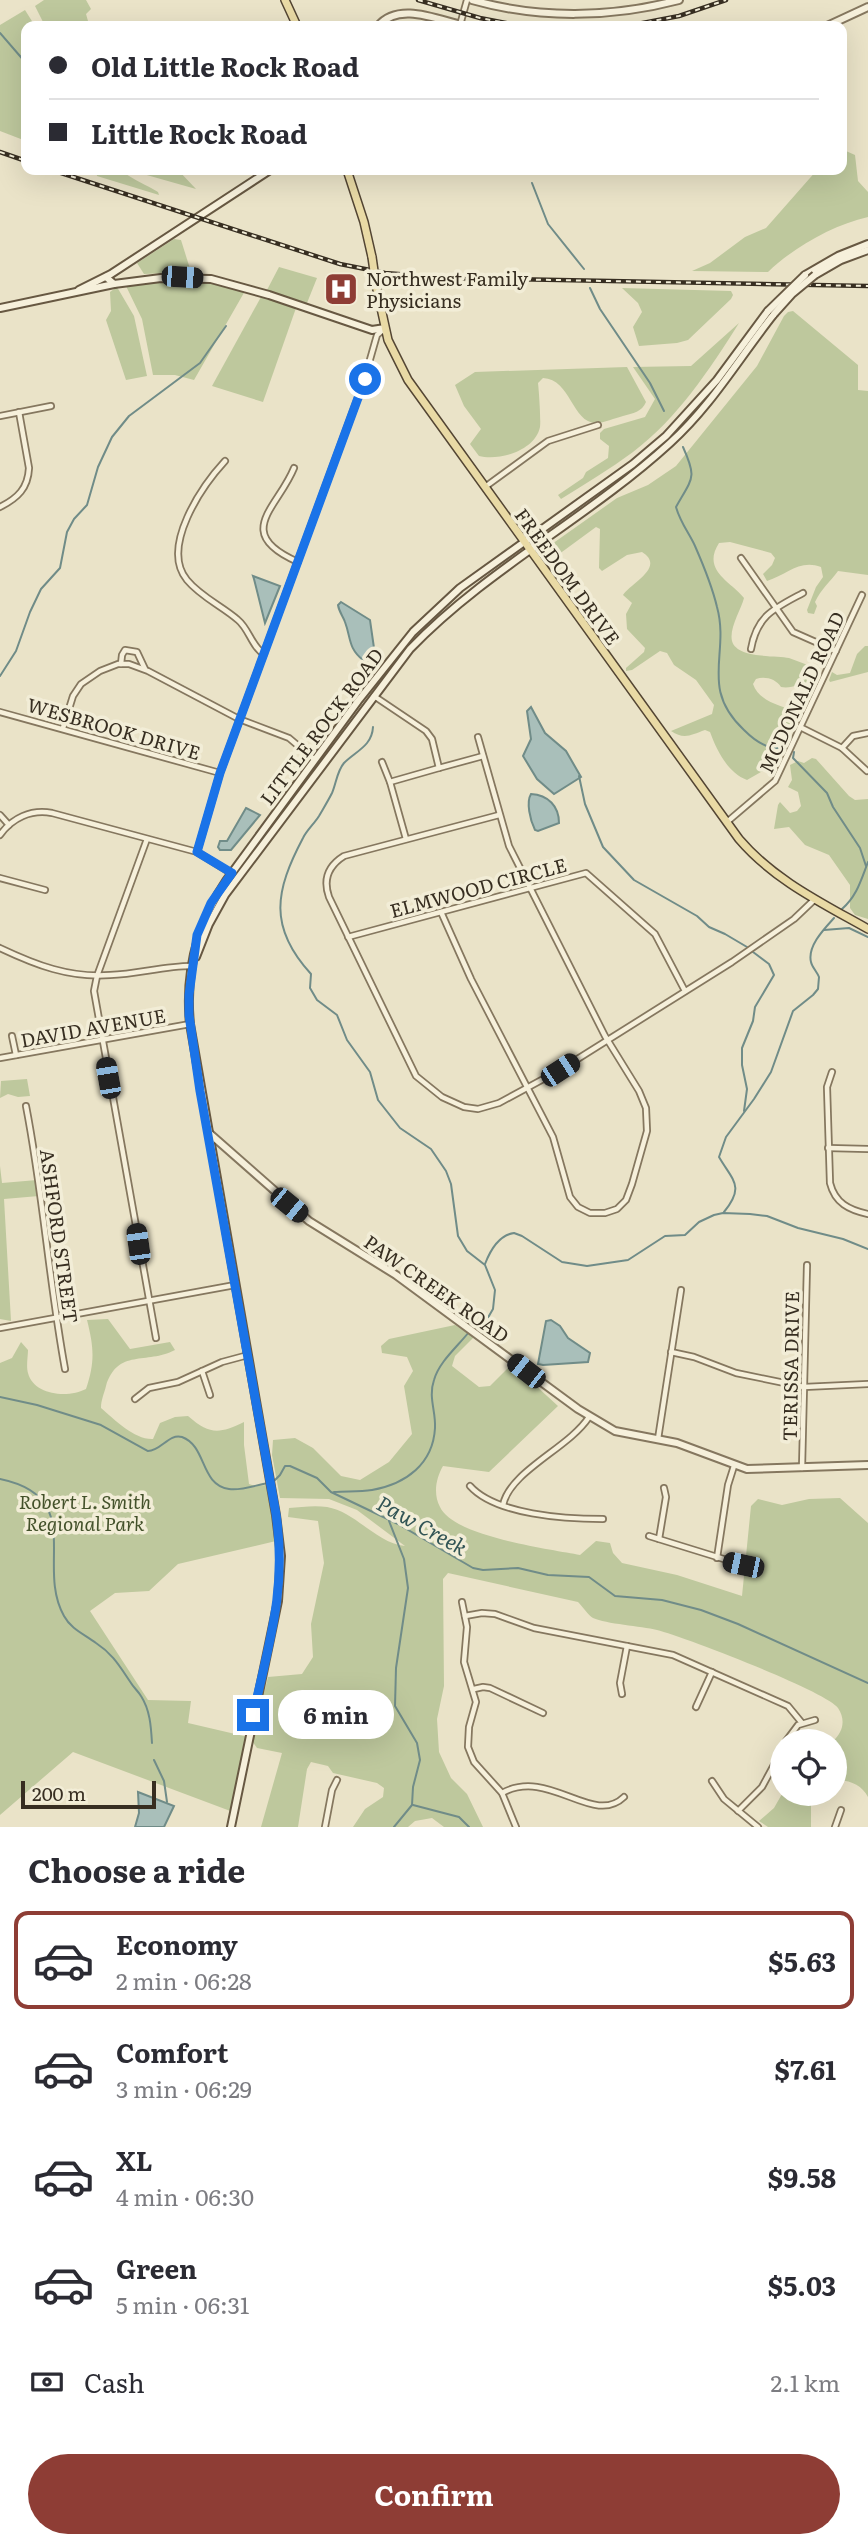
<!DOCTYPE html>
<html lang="en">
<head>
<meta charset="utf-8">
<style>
	body { margin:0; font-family:Literata,serif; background:#f7f7f7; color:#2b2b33; height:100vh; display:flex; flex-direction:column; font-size:26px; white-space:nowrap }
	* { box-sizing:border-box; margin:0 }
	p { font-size:23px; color:#7c7c81 }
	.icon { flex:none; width:38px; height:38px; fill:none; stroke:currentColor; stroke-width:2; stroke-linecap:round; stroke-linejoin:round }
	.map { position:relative; height:1827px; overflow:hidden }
	.details { display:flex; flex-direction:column; background:#fff; flex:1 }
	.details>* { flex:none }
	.top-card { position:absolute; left:21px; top:21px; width:826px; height:154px; border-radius:14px; box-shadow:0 7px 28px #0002; display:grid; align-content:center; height:154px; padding:0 28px; background:#fff }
	.fabs { position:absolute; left:770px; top:1729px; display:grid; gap:14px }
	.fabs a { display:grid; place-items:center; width:77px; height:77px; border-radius:50%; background:#fff; box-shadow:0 7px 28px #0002; font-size:35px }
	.scale { position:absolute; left:21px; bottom:18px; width:135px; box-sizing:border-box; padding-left:7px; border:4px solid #372e21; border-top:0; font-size:19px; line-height:24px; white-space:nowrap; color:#372e21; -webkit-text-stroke:5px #f2edd7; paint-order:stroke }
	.end { position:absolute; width:32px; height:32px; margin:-16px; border:9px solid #1a73e8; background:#fff; box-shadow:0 0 0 4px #fff }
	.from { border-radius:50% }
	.bubble { position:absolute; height:49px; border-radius:24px; background:#fff; box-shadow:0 7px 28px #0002; font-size:23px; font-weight:700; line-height:49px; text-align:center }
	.car { position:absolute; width:21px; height:42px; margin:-21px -10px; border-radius:9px; box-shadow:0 0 5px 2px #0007; background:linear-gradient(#222 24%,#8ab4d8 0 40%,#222 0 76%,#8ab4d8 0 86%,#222 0) }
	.top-card b { display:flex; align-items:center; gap:24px; height:66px; font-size:26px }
	.top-card b+b { border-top:2px solid #e1e1e2 }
	.top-card i { width:18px; height:18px; background:#2b2b33 }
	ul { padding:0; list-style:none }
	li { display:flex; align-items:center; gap:21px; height:98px; margin:0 14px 10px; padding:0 14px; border:4px solid transparent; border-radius:14px }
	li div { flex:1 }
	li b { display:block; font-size:26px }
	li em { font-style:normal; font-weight:700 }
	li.current { border-color:#8e3d35 }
	li>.icon { width:63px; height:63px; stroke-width:1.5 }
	h2 { padding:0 28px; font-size:32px; line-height:84px }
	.pay { display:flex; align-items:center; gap:18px; height:77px; padding:0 28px; font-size:26px }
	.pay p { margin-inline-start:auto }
	.primary-button { display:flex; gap:14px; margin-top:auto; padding:14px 28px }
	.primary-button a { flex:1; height:80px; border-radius:42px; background:#8e3d35; color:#fff; font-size:28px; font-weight:700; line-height:80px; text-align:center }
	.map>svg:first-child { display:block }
	.green { fill:#bec89d }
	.water { fill:#a9bfba; stroke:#708c88; stroke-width:2 }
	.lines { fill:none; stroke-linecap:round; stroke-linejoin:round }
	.stream { stroke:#708c88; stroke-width:2 }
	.minor-casing { stroke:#85775f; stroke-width:8 }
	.tertiary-casing { stroke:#85775f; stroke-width:10 }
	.secondary-casing { stroke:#675842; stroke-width:10 }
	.primary-casing { stroke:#534533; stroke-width:10 }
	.minor { stroke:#f6f0db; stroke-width:4.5 }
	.tertiary { stroke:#f6f0db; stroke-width:6 }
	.secondary { stroke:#f6f0db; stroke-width:6 }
	.primary { stroke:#e9daa5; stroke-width:7 }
	.rail-casing { stroke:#372e21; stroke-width:4.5 }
	.rail { stroke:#f2edd7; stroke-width:2; stroke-dasharray:5; stroke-linecap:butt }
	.secondary-bridge-casing { stroke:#675842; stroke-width:10; stroke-linecap:butt }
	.primary-bridge-casing { stroke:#534533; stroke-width:10; stroke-linecap:butt }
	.secondary-bridge { stroke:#f6f0db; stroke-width:6 }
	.primary-bridge { stroke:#e9daa5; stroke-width:7 }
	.route { stroke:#1a73e8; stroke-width:9 }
	.labels { text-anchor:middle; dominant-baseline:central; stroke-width:7; stroke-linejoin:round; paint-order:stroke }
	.poi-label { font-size:19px; fill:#372e21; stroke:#f2edd7; text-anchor:start }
	.street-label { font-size:19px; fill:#372e21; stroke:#f2edd7 }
	.park-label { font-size:19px; font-style:italic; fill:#43512a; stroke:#f2edd7 }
	.water-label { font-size:21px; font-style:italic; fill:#325455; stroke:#f2edd7 }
</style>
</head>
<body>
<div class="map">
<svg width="868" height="1827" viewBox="0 0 868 1827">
	<rect width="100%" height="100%" fill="#eae3c8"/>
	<g class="green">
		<path d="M44,0h42l5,9 -5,5 2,7 -25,5h-18l-10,-20z"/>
		<path d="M25,10l10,16h-9v115l-26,-10v-106z"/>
		<path d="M846,151l9,4 3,26 10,11v25c-35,8 -74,30 -100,55l-76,-1 18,-8 35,-26 21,-9 51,-58h25v-18z"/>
		<path d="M96,170h27l-1,1c11,9 25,14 36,21l1,3 -62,-19z"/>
		<path d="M129,170h49l18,19z"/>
		<path d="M174,239l7,1 10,32 -47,2 -7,-11z"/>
		<path d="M279,267l38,11 -10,25 -40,-13z"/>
		<path d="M174,280l42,3 29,8 -51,89 -19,-5h-22l-11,-56 -16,-33z"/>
		<path d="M117,287l17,29 13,60 -21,4 -20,-60 5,-9 -1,-19z"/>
		<path d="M622,288l109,3 2,4 -2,4 -43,41 -11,3 -38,3 -6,-19 9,-15 -4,-9z"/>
		<path d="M261,297l35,11 -33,94 -51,-16z"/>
		<path d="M793,311l65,54v25l10,1v184l-30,-4c-8,11 -17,18 -23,31l2,4 -3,8 -6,-1 -1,-3 9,-23 7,-10 -2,-10c-22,-8 -34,8 -54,14l-4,-7 9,-9 3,-7 -4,-5 -41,-11 -11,1c-18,28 13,39 25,55 -3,12 -15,30 -12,43 5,18 44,14 57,17 9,3 18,7 26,10l3,3 -7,12c-11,0 -19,6 -30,4 -5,-8 -16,-11 -25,-8l-3,5c6,18 30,23 47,28l-2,12 -26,10 -1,15 4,15 -28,16c-19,-7 -30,-29 -37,-48l-5,-2c-14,5 -21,10 -34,1l41,-17 2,-9 -18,-25 -22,-15 -7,-12 -7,-2 -28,19 -6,1v-3l18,-16 1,-4 -18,-19 -1,-15 6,-11 -9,-8c8,-12 43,-28 19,-43l-15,3 -25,16 -3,-3 1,-39 -4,-2 -45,33 -3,-2 -1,-6 5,-8 65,-46 31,-13 28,-19 81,-100 27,-50 4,-4z"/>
		<path d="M739,323c-29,46 -62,96 -106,129 -23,17 -48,32 -72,47l-3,-4 25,-17 3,-6 22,-14 1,-12 -9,-7v-6l4,-4 41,-12 10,-18 -22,-32 58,-1z"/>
		<path d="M627,367l19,35c-4,10 -13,11 -23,14 -8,2 -19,7 -27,7 -24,0 -25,-44 -53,-45l-5,5c1,8 3,38 2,44 -5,24 -41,34 -61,29l-9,-12 11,-15 -17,-23 -9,-21 20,-13z"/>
		<path d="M865,646h3v26l-38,10 -1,-2 3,-8 5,3 13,-2 7,-19z"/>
		<path d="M812,758l4,1 33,37 6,4 13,-1v120l-13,-4 -5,-7v-23l-21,-30 -24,-10 -16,-18 -15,2 4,-24 2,-3 10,11 7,-2 4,-5 -3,-14 -10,-5 4,-7 -2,-15 8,-4 6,2z"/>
		<path d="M27,1079l3,17 -12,1 -10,-3 -8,4 1,-17z"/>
		<path d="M0,1166l2,17 35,-3 2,16 -35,3 7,122 -11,-2z"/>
		<path d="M108,1319l22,30 40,-7 5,8c-29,15 -57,-2 -69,36 -2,8 -5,14 -5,22 14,12 34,32 52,31l7,-16 15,-6 13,-1c22,19 31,18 56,6v23l5,39 6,2 12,-1 9,56 -98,23 -29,27 -34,2 -25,18 58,89 43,1 -3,22 60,14 -15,75 -160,-60 -73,63v-452l12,-5 9,-16 7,8c0,6 -2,16 0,23 6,23 41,25 58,16 9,-27 8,-41 1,-69z"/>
		<path d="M455,1325l19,12 -19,19 -3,10 27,21 11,-1 22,-22 46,42 -69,66 -46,-6c-7,12 -10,28 -3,41 14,30 110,42 140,48l16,-14 14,2 3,10 9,10 55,12 65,21 9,-90 7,-7 24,6 27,-6 31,-1 28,25v274c-6,-12 -20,-18 -33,-16l-2,-40c10,-9 13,-21 5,-33 -10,-16 -156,-72 -181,-78 -16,-4 -51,-6 -64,-12 -5,-3 -10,-11 -15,-16l-130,-29 -5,6 1,107 -7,33 2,33 12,26 16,16 16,33h-39l-12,-9 -17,3 -7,6h-55l12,-18 18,-12 1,-9 -7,-5 -44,-10 -5,-7 -17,-4 -4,7 -9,58h-37l21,-74 -25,-5 -5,-7 16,-64 34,-3 11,-17 -2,-33 13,-61 -6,-42 -30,-4 1,-9c12,-1 26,-3 38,-1 29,5 49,36 78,39l-48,-36 -28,-11 -49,-1 -8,-43 1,-15 22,-2 18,10 28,28 19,4 29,-18 23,-28 -8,-48 9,-15 -6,-14 -25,-4 -1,-7 8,-7z"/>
		<path d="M782,1794h32l-3,5v28h-43l-9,-6 15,-13z"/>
	</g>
	<g class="water">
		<path d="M253,576l27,10 -15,37 -11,-44z"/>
		<path d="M341,602l29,18 4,28 -4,13 -7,-1c-15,-12 -12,-22 -18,-38 -2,-6 -6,-10 -7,-17z"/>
		<path d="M531,707l14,26 21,18 15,26 -27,17 -17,-15 -14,-23 8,-17 -4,-28z"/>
		<path d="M531,794c17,1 28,12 28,29l-21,8 -3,-1c-5,-10 -9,-28 -4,-36z"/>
		<path d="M246,808l14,7 -29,35h-11l-2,-3 2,-6h7z"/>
		<path d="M551,1320l9,6 8,12 22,15 -2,9 -45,3 -5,-1 8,-43z"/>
		<path d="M138,1792l36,14 -10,21h-29l4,-14z"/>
	</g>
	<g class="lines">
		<g class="stream">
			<path d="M0,33l26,30"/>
			<path d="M532,183l16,41 36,45"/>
			<path d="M590,288l10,21 50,74 14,28"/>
			<path d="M683,447c14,31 10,30 -7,60 4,15 13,26 19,39 7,16 18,44 22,61 13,47 -18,81 27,123 8,8 21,18 33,18 3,0 6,-2 10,-2"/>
			<path d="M0,676l16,-25 14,-39 11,-23 19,-21 7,-36 7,-13 13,-14 11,-38 14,-30 17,-21 71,-53 26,-37"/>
			<path d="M373,727c-1,19 -17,24 -29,36 -7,8 -8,21 -12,30 -4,8 -9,16 -13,23 -5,8 -12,14 -16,22 -28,53 -35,89 8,136l-1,14 7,12 20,15 10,25 23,32 8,28 22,28 31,21 15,22 5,13 7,52 9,15 18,14 10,25 -2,19 -7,12 -10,3 -4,4"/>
			<path d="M794,752l-1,6 34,35 6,14 27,41 6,18"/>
			<path d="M579,776l6,28 18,43 31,33 63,36 12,11 16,7 22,13"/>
			<path d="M842,909c15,-13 19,-29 26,-47"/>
			<path d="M824,930l25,-2 19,9"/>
			<path d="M744,1111l3,-22 -5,-24v-17l11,-27 2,-14 19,-32 -5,-11 -16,-12"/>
			<path d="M724,1212c21,-26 9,-31 -5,-55l7,-20 28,-38 17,-27 22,-61 20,-16 5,-6 1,-12c-2,-5 -7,-10 -8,-15 -4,-16 14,-34 23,-44"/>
			<path d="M485,1264c5,-13 14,-29 29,-31l8,3 40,26 25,4 41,-6 37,-24 20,-1 14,-13 15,-7 9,-2 27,1 17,2 31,12 45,11 25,10"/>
			<path d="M0,1397l37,8 64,20 47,26c13,0 21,-18 34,-14 25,9 18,48 47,52 12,2 27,-4 39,-6"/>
			<path d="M0,1479c87,18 35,86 64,137 7,13 20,18 32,27 17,11 24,24 35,40 3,5 7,8 10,13 9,14 10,30 11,47"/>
			<path d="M273,1482l7,-7 5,-9h5l27,12 14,14 67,32 75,44 10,2 35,-2 30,7 41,2 26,19 47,4 39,10 37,14 130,59"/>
			<path d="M334,1492c12,-1 25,0 38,-2 34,-6 61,-26 63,-62 1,-17 -7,-31 -1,-48 5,-18 23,-33 35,-48"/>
			<path d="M389,1521l15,38 4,29 -12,80 -1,38 22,37 3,17 -7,27 -1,18 -18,22"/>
			<path d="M154,1760l10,21 3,21"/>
			<path d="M413,1805l46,12 10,10"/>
		</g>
		<g class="minor-casing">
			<g id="minor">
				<path d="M460,25l7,-25"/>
				<path d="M0,416l51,-10"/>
				<path d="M225,461c-23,25 -65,86 -38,119 14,17 35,26 51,40 11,9 14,27 26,34"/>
				<path d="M294,468c-16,40 -62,65 4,94"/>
				<path d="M485,487l63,-46 50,-16"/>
				<path d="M0,507c18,-9 28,-19 29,-39l-10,-56"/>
				<path d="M741,558l52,74 43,19"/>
				<path d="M751,649c6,-34 24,-41 52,-56"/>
				<path d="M121,664l1,-9 3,-5 12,2 8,17"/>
				<path d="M374,696l52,35 6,8 7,29 44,-12"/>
				<path d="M0,712l220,61"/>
				<path d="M800,727l42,21 25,23"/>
				<path d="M63,728l10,-32 8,-12 19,-13 18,-7h11l19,7 91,48 50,19 26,22"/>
				<path d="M842,748l11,-12 15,-3"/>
				<path d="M382,762l8,20"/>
				<path d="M0,815l9,10"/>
				<path d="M499,815l-155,41c-16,10 -21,24 -15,41l87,179 26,21 22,10 14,2 21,-6 61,-33 172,-108 62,-43 21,-20"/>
				<path d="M727,822l48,-41 87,-186"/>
				<path d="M0,835c12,-17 31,-26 52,-22l145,39 34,21"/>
				<path d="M147,839l-50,137 -3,15 62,347"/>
				<path d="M406,839l-16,-57 49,-14"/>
				<path d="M197,852l23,-79 143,-389 14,-49 7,-6"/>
				<path d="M0,878l45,12"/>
				<path d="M441,912l30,67 82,158 17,60 8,10 12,6h15l12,-4 9,-9 6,-16 15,-53 -1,-23 -7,-17 -34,-55 -96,-190 -31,-109"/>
				<path d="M348,937l238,-64 69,61 30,57"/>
				<path d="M0,948c36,17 69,30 110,27 28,-1 54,-9 81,-9"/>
				<path d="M12,1036l4,19"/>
				<path d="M0,1058l190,-34"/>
				<path d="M832,1072l-5,15 3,96c5,20 19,27 38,31"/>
				<path d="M26,1106c17,87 23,176 39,263"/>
				<path d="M828,1148l40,1"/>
				<path d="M0,1328l235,-43"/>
				<path d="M671,1352l23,5 42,16 68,14 64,-3"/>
				<path d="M202,1371l8,24"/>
				<path d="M135,1399l14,-11 29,-6 44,-20 26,-7"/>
				<path d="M658,1439l23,-149"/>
				<path d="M802,1468l5,-203"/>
				<path d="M470,1486c26,29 96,33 133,33"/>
				<path d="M503,1505c7,-34 66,-57 86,-88"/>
				<path d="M649,1536l94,29"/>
				<path d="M659,1539l7,-42 -2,-9"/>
				<path d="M717,1558l11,-73 6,-19"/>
				<path d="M462,1602l5,25 -3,35 12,40 -7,25 -1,20 6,15 28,31 14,34"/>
				<path d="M465,1616l17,-3 13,1 39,14 139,27 115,51 14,17"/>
				<path d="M474,1689l9,-2 7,1 53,25"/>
				<path d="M622,1694l-2,-11 7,-37"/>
				<path d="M696,1707l16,-35"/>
				<path d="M786,1741l12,-16 17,-5"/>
				<path d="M712,1781l12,18 34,28"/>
				<path d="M502,1793c47,-26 91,34 122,4"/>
				<path d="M738,1811l24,-24 20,-37"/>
				<path d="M325,1827l7,-37 5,-10"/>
				<path d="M835,1827l6,-17"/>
			</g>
		</g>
		<g class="tertiary-casing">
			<g id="tertiary">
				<path d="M472,0c67,19 139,18 207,0"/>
				<path d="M378,26c21,-25 60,-6 87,0"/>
				<path d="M827,26l41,-19"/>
				<path d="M209,1133l100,88 87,54 182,134 37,22 62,12 70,26 121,-4"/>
			</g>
		</g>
		<g class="secondary-casing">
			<g id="secondary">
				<path d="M805,275l33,-19 30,-12"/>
				<path d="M815,275l26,-15 27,-10"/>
				<path d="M106,277l8,7 47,-6 50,1 58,16 103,35 13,-2"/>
				<path d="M79,290l32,-16 159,-104"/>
				<path d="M0,308l114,-24"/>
				<path d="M196,957l13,-33 16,-29 185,-246c77,-80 178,-131 260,-206 42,-38 69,-85 104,-129"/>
				<path d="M231,1827l47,-226 3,-45 -5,-41 -86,-491c-5,-52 7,-100 36,-143l132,-180 55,-69 47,-44 173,-124 33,-28 51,-56 51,-69"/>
			</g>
		</g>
		<g class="primary-casing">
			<g id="primary">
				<path d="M285,0l12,26"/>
				<path d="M347,170l17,52 8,35"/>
				<path d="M376,285l12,55 20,40 331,459c35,41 83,64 129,90"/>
			</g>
		</g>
		<use href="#minor" class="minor"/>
		<use href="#tertiary" class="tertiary"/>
		<use href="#secondary" class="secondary"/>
		<use href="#primary" class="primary"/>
		<g class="rail-casing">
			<g id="rail">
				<path d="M418,0l62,18 42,8"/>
				<path d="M627,26l52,-10 47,-16"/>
				<path d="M0,152l26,9"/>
				<path d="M52,170l288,94 45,9 65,5 418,8"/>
			</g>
		</g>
		<use href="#rail" class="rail"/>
		<g class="secondary-bridge-casing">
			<g id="secondary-bridge">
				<path d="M768,311l37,-36"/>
				<path d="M774,314l18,-20 23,-19"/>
			</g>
		</g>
		<g class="primary-bridge-casing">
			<path id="primary-bridge" d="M372,257l4,28"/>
		</g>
		<use href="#secondary-bridge" class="secondary-bridge"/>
		<use href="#primary-bridge" class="primary-bridge"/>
	</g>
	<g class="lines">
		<path class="route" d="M253,1715c16,-72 34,-126 23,-201l-76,-423 -11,-76v-20l8,-60 14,-32 21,-30 -35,-21 23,-79 145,-394"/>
	</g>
	<defs>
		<g id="hospital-square" transform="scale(1.75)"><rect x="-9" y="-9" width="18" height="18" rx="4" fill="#8e3d35" stroke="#f2edd7"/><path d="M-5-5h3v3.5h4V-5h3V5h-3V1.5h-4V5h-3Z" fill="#fff"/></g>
	</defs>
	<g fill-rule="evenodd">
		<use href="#hospital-square" x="341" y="289"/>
	</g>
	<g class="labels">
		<g class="poi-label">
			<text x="366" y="278">Northwest Family<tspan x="366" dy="22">Physicians</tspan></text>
		</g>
		<g class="street-label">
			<text transform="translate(568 576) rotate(54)">FREEDOM DRIVE</text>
			<text transform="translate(801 692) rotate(-65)">MCDONALD ROAD</text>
			<text transform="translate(321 726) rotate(-53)">LITTLE ROCK ROAD</text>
			<text transform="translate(114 728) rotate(16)">WESBROOK DRIVE</text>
			<text transform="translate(478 887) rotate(-15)">ELMWOOD CIRCLE</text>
			<text transform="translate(93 1027) rotate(-10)">DAVID AVENUE</text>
			<text transform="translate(60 1236) rotate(82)">ASHFORD STREET</text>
			<text transform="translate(437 1288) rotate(35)">PAW CREEK ROAD</text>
			<text transform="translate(790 1366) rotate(-89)">TERISSA DRIVE</text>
		</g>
		<g class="park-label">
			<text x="85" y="1501">Robert L. Smith<tspan x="85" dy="22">Regional Park</tspan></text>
		</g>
		<g class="water-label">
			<text transform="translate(423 1524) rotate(29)">Paw Creek</text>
		</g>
	</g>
</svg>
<div class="fabs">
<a><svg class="icon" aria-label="locate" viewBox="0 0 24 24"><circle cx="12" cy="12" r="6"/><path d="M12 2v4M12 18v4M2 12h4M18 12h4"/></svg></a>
</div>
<div class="scale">200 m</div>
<i class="end from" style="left:365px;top:379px"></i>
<i class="end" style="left:253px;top:1715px"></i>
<div class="bubble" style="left:278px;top:1690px;width:116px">6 min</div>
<i class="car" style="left:182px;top:277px;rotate:94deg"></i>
<i class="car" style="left:560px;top:1070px;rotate:57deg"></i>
<i class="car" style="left:108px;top:1078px;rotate:350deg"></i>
<i class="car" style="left:289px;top:1205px;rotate:129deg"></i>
<i class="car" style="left:138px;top:1244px;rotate:352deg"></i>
<i class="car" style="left:526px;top:1371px;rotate:308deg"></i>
<i class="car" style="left:743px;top:1565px;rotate:282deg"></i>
<div class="top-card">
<b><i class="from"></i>Old Little Rock Road</b>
<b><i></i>Little Rock Road</b>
</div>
</div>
<section class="details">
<h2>Choose a ride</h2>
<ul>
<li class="current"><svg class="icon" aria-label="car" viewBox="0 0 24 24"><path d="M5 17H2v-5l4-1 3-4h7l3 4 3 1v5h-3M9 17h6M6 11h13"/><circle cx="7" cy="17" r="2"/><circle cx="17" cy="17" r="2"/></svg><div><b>Economy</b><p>2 min · 06:28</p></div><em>$5.63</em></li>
<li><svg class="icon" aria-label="car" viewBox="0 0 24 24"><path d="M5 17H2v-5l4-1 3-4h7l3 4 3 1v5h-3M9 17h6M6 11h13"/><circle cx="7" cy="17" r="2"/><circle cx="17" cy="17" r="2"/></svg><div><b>Comfort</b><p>3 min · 06:29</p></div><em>$7.61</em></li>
<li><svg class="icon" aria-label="car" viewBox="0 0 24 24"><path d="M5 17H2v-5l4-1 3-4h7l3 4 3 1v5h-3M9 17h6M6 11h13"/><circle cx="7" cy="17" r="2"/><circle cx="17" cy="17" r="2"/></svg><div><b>XL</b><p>4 min · 06:30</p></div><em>$9.58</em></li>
<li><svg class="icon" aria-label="car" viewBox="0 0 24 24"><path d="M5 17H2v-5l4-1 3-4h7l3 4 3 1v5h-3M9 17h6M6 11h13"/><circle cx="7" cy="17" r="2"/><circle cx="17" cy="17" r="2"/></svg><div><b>Green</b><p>5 min · 06:31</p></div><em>$5.03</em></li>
</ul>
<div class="pay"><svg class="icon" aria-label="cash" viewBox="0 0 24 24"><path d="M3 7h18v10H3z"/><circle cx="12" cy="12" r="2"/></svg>Cash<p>2.1 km</p></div>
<div class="primary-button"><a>Confirm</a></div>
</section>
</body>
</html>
